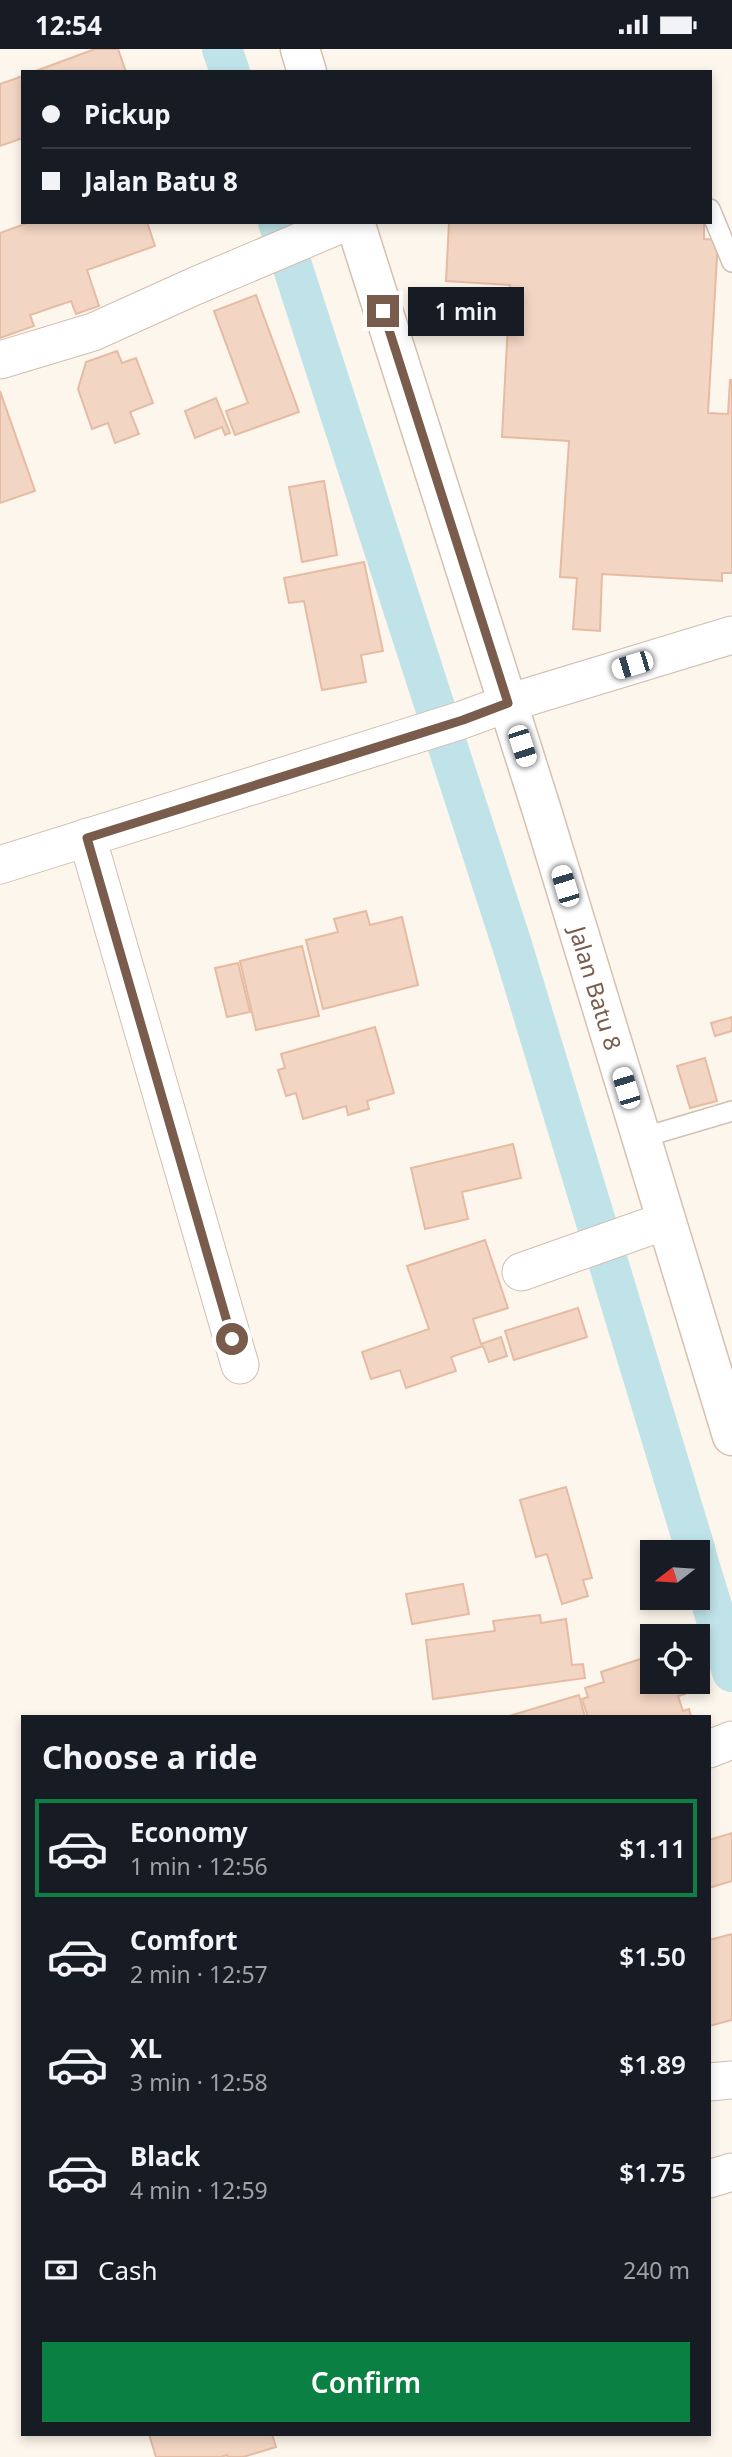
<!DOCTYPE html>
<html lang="en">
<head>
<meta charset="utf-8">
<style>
	body { margin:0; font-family:"Noto Sans",sans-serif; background:#242831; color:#f1f3f6; height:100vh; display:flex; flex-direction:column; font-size:26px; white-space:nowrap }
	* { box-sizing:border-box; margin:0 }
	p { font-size:23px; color:#9ea1a6 }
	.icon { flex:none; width:38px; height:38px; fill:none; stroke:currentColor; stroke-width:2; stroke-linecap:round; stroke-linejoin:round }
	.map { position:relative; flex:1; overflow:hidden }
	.details { position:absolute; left:21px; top:1666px; width:690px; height:721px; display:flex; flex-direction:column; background:#171b24; border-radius:0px; box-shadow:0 4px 10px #0003 }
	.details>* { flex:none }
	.hud { position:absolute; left:21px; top:21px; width:691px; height:154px; border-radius:0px; box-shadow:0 4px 10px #0003; display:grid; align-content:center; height:154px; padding:0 21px; background:#171b24 }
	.needle { width:46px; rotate:253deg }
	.buttons { position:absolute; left:640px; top:1491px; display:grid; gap:14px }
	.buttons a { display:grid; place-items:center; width:70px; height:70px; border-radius:0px; background:#171b24; box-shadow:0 4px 10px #0003; font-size:35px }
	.end { position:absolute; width:32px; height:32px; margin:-16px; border:9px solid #7a5c4d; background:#fff; box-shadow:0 0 0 4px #fff }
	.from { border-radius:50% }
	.bubble { position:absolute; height:49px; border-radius:0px; background:#171b24; box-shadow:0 4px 10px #0003; font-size:23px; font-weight:600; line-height:49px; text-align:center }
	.car { position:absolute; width:21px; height:42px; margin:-21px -10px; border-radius:9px; box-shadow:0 0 5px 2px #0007; background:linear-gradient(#fff 24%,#345 0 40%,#fff 0 76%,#345 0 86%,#fff 0) }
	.hud b { display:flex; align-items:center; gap:24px; height:66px; font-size:26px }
	.hud b+b { border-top:2px solid #363941 }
	.hud i { width:18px; height:18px; background:#f1f3f6 }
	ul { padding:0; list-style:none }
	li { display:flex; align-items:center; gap:21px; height:98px; margin:0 14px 10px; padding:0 7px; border:4px solid transparent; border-radius:0px }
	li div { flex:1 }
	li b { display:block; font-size:26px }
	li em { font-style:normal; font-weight:600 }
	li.on { border-color:#0b8043 }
	li>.icon { width:63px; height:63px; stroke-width:1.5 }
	h2 { padding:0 21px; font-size:32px; line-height:84px }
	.pay { display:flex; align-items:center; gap:18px; height:77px; padding:0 21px; font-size:26px }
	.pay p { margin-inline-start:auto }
	.action { display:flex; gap:14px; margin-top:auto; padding:14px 21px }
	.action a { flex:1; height:80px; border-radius:0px; background:#0b8043; color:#fff; font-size:28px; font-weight:600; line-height:80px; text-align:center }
	.status { display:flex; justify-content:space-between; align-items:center; height:49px; padding:0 35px; background:#171b24; direction:ltr }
	.status svg { height:19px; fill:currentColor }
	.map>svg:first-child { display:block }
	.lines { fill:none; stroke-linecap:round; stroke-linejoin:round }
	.canal { stroke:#bfe3e8; stroke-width:40 }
	.building { fill:#f3d5c3; stroke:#e6bba3; stroke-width:2 }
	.lane-casing { stroke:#d1beb0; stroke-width:22 }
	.street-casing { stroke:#d1beb0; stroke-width:39 }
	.secondary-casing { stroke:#d6c0b0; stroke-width:41 }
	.lane { stroke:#fff; stroke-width:19 }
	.street { stroke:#fff; stroke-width:37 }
	.secondary { stroke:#fff; stroke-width:38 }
	.route { stroke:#7a5c4d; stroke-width:9 }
	.labels { text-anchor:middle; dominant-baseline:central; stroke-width:5; stroke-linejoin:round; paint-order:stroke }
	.street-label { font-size:23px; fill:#7a5c4d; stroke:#fffaf3 }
</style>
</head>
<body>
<div class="status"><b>12:54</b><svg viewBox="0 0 49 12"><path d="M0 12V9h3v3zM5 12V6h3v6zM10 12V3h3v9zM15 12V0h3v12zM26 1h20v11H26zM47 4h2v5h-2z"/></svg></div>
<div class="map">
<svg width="732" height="2408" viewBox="0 0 732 2408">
	<rect width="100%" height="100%" fill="#fdf6ec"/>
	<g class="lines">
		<g class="canal">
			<path d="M222,0l8,23"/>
			<path d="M278,173l234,723 184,607"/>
			<path d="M698,1511l34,112"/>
		</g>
	</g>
	<g class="building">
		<path d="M95,0h23l8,23h-93z"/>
		<path d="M23,27v62l-23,8v-62z"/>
		<path d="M30,173h117l8,24 -68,24 12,36 -23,8 -5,-13 -41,14 4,11 -34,12v-105z"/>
		<path d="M449,173h255v17l14,1 -10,173 20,1 2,-34h2v193h-10v8l-120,-7 -2,57 -27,-2 4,-51 -17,-1 9,-136 -67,-4 8,-152 -64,-4z"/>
		<path d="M256,246l43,117 -64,23 -9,-24 22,-8 -34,-92z"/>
		<path d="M117,302l5,12 14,-5 17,45 -23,9 9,22 -24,9 -7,-20 -16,6 -14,-40 8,-27z"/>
		<path d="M0,342l35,100 -35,12z"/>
		<path d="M216,349l14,35 -5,2 -3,-8 -27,11 -10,-27z"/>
		<path d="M324,432l13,74 -35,7 -13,-75z"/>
		<path d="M364,513l19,89 -22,4 5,27 -44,8 -18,-89 -15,2 -5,-25z"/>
		<path d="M366,862l4,14 32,-8 16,68 -95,24 -17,-69 32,-8 -4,-13z"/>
		<path d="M302,897l17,70 -63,14 -16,-69z"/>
		<path d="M238,914l12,49 -23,5 -12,-49z"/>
		<path d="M732,968v14l-17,5 -4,-13z"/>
		<path d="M375,978l19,66 -27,8 2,8 -21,6 -2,-9 -43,13 -7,-26 -10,3 -8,-26 7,-2 -4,-14z"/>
		<path d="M705,1009l12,43 -27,7 -13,-42z"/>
		<path d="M513,1095l8,34 -59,14 6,27 -43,10 -14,-61z"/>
		<path d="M485,1191l23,68 -35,11 8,25 20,-7 6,19 -18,6 -6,-16 -32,11 5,14 -50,17 -6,-18 -29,9 -9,-27 67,-23 -22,-63z"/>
		<path d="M578,1259l9,29 -73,23 -9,-29z"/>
		<path d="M566,1438l26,91 -9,2 5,16 -26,8 -15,-50 -11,3 -16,-57z"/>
		<path d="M463,1535l6,30 -57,10 -6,-30z"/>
		<path d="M540,1566l1,8 25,-4 6,46 11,-1 2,14 -152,21 -7,-59 69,-9 -2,-10z"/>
		<path d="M653,1606v27h29l3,12 -7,2 5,15 6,-2 2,8h-103l-6,-18 6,-2 -3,-9 19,-6 -3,-10z"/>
		<path d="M579,1646l6,22h-79z"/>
		<path d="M732,1784v48l-23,7v-48z"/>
		<path d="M732,1885v86l-23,6v-86z"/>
		<path d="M149,2385h123l4,13 -33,10h-15l-1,-2 -6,2h-65z"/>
	</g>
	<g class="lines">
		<g class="lane-casing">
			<g id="lane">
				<path d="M710,160l22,53"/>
				<path d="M641,1089l91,-27"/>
			</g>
		</g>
		<g class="street-casing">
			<g id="street">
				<path d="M0,311l93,-28 102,-46 151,-64"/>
				<path d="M87,788l153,528"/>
				<path d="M0,816l462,-145 46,-17 224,-68"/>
				<path d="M521,1223l144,-51"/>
				<path d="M709,1700l23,-9"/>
				<path d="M709,2033l23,-2"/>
				<path d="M709,2130l23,-7"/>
			</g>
		</g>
		<g class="secondary-casing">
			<g id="secondary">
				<path d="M300,0l7,23"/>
				<path id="s1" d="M355,173l187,589 190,625"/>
			</g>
		</g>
		<use href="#lane" class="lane"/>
		<use href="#street" class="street"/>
		<use href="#secondary" class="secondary"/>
	</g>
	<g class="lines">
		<path class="route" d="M232,1290l-145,-501 376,-118 45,-17 -125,-392"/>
	</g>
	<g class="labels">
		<g class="street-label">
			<text stroke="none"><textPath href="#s1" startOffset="803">Jalan Batu 8</textPath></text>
		</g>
	</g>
</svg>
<div class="buttons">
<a><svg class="needle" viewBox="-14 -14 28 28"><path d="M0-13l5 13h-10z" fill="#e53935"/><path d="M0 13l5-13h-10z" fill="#9ea1a6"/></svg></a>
<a><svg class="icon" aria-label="locate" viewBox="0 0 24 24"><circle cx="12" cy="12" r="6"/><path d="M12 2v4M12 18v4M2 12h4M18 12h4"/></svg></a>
</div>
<i class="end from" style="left:232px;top:1290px"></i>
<i class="end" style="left:383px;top:262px"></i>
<div class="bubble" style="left:408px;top:238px;width:116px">1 min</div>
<i class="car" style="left:632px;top:616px;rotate:253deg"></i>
<i class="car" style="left:522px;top:697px;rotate:162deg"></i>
<i class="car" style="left:565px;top:837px;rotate:343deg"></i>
<i class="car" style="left:626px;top:1039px;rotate:343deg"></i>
<div class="hud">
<b><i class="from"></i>Pickup</b>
<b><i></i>Jalan Batu 8</b>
</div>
<section class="details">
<h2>Choose a ride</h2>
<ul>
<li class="on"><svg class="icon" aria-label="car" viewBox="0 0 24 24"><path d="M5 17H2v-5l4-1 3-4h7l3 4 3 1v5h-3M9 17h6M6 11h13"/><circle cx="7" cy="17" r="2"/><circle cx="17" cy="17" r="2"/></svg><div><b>Economy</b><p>1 min · 12:56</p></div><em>$1.11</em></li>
<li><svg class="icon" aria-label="car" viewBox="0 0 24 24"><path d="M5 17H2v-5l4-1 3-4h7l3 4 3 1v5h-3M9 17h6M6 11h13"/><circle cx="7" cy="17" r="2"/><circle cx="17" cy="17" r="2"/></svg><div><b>Comfort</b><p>2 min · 12:57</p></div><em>$1.50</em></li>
<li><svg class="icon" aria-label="car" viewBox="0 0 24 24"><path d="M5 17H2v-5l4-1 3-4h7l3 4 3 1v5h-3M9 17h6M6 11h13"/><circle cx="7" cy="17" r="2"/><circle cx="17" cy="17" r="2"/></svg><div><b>XL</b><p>3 min · 12:58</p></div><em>$1.89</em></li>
<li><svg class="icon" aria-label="car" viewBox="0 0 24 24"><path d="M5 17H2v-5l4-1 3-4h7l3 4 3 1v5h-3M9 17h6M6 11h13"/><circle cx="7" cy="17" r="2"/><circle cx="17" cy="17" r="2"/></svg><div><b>Black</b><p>4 min · 12:59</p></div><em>$1.75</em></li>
</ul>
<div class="pay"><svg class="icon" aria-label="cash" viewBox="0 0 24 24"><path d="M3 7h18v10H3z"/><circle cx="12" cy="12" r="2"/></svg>Cash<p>240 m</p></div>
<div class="action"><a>Confirm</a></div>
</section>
</div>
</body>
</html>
